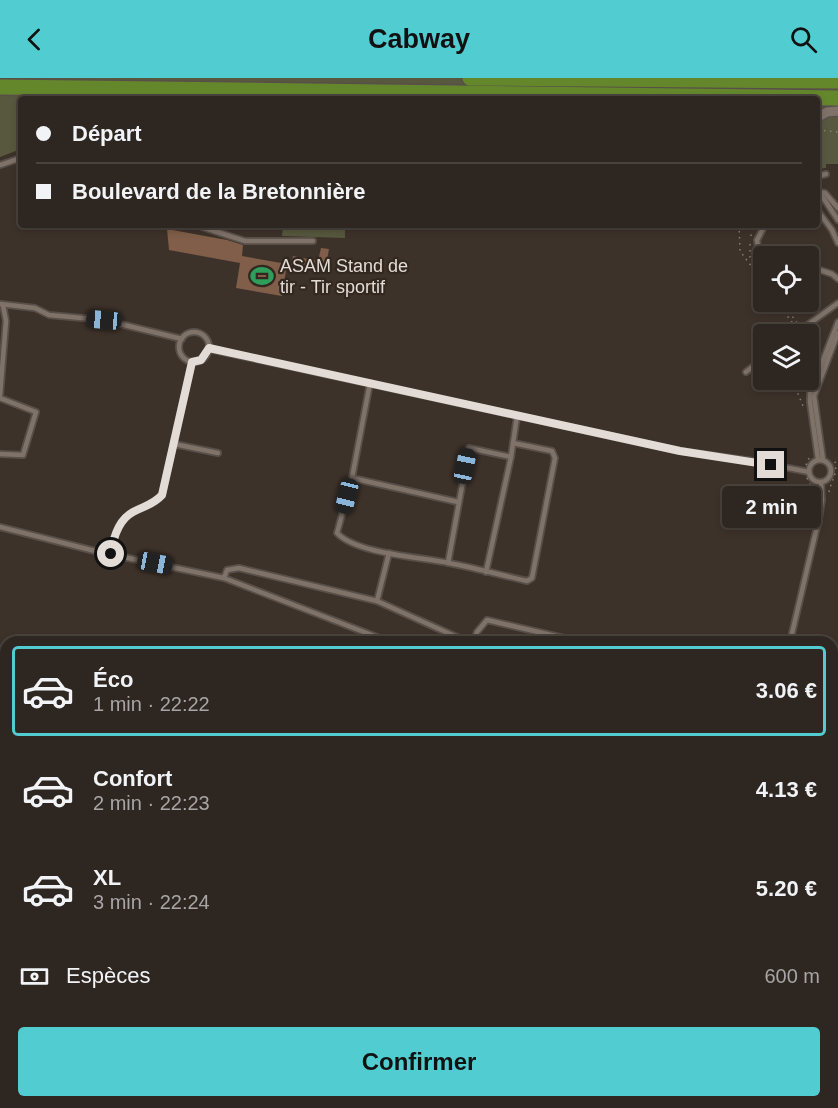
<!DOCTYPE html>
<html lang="fr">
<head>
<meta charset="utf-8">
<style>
	body { margin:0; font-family:Helvetica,sans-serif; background:#3a322d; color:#f1f3f6; height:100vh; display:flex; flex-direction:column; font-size:22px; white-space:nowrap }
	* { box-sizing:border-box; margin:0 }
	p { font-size:20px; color:#a7a5a5 }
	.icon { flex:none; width:33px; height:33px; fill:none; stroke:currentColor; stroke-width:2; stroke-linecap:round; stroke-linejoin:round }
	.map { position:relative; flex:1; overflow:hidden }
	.drawer { position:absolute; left:0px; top:558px; width:838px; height:472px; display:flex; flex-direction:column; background:#2e2620; border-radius:18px 18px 0 0; box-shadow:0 3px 9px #0003,0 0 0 2px #49433e }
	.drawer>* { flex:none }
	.guide { position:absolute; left:18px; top:18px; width:802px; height:132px; border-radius:6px; box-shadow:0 3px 9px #0003,0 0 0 2px #49433e; display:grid; align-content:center; height:132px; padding:0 18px; background:#2e2620 }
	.buttons { position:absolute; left:753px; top:168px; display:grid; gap:12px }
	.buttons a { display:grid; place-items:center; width:66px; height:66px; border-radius:6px; background:#2e2620; box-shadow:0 3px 9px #0003,0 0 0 2px #49433e; font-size:30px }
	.end { position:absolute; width:27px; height:27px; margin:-14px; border:8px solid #e2dbd6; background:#111; box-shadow:0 0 0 3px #111 }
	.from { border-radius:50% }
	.bubble { position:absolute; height:42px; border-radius:6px; background:#2e2620; box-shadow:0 3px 9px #0003,0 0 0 2px #49433e; font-size:20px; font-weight:800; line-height:42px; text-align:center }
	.car { position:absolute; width:18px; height:36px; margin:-18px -9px; border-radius:8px; box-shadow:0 0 4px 2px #0007; background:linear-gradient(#222 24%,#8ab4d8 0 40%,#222 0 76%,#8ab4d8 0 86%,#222 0) }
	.guide b { display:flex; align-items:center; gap:21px; height:57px; font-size:22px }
	.guide b+b { border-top:2px solid #49433e }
	.guide i { width:15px; height:15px; background:#f1f3f6 }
	ul { padding:10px 0 0; list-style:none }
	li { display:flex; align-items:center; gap:18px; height:90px; margin:0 12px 9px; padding:0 6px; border:3px solid transparent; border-radius:6px }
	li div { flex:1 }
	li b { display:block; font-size:22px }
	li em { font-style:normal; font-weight:800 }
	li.on { border-color:#51ccd1 }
	li>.icon { width:54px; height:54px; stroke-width:1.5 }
	.pay { display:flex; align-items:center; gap:15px; height:66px; padding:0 18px; font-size:22px }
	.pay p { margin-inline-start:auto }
	.primary-button { display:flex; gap:12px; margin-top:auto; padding:12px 18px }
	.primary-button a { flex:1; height:69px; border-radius:6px; background:#51ccd1; color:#111; font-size:24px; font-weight:800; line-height:69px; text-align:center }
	header { display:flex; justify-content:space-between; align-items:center; height:78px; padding:0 18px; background:#51ccd1; color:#111; font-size:27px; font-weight:800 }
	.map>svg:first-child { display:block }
	.green { fill:#57583e }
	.water { fill:#295565 }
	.building { fill:#805e49 }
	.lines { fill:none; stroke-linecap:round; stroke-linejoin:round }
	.lane-casing { stroke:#594f49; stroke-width:8 }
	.street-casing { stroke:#594f49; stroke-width:12 }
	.primary-casing { stroke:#594f49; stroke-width:18 }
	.path { stroke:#887f78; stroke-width:1.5; stroke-dasharray:1.5 4.5; stroke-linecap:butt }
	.lane { stroke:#7f7269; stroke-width:4.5 }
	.street { stroke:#7f7269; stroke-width:9 }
	.primary { stroke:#64872c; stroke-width:15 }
	.route { stroke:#e2dbd6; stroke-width:8 }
	.labels { text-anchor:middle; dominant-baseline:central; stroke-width:4.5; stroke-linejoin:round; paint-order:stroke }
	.poi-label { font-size:18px; fill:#e2dbd6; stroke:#332820; text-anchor:start }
</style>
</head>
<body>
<header><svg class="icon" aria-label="back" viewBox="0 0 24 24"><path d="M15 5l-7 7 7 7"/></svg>Cabway<svg class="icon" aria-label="search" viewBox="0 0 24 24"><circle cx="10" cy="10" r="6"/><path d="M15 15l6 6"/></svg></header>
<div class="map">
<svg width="838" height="1030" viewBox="0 0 838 1030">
	<rect width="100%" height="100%" fill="#3d322a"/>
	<g class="green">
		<path d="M0,0h838v86h-12v4l-8,1v-70h-797v50l-21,8z"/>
		<path d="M283,147h62v13l-63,-2z"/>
	</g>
	<g class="water">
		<path d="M0,608l6,2v292l-4,-2 -2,2z"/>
		<path d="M451,1025l5,5h-103l-14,-5z"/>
	</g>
	<g class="building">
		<path d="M167,151l60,11 16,5 -1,11 45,8 -5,32 -46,-8 4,-25 -71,-13z"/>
		<path d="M321,170l8,1 -4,22 -34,-6 2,-9 25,5z"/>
	</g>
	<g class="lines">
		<g class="lane-casing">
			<g id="lane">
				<path d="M0,87l21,-7"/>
				<path d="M818,98l8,-2"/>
				<path d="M818,112l20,30"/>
				<path d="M819,114l6,1 13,15"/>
				<path d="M818,133l14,19 6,13"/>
				<path d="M196,147l49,16h68"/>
				<path d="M765,147l-8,15 1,7 4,4 16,5"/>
				<path d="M808,188l24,8 6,5"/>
				<path d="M0,226l35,4 14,7 55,5 78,19"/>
				<circle cx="194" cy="269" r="15"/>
				<path d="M795,256l43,-31"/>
				<path d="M209,271l471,102 73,10 56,11"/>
				<path d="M746,294l18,-14"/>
				<path d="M370,305l-18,95 -15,55c20,21 83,24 112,30 26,5 52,12 78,18l5,-3 23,-120 -3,-7 -39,-8"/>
				<path d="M0,317l6,-74 -3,-16"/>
				<path d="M0,320l36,14 -13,43 -23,-1"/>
				<path d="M174,366l44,9"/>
				<path d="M818,381l-8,-57v-9l28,-71"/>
				<circle cx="820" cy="393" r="11"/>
				<path d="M823,382l-9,-64 24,-63"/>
				<path d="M352,400l106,24"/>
				<path d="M0,449l99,25 125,26 166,64"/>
				<path d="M111,476c2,-15 7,-34 22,-42 11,-6 20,-7 29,-17l30,-133"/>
				<path d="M448,485l21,-115 42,9"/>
				<path d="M486,494l25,-115 6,-41"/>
				<path d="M224,500l3,-8 12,-2 138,33 91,41"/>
				<path d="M377,523l12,-48"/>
				<path d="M473,564l4,-10 10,-12 94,22"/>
				<path d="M790,564l29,-124 3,-18 -1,-18"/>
				<path d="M832,715l6,-1"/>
				<path d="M0,934l6,2"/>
				<path d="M832,971l6,-14"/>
				<path d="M832,991l6,3"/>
				<path d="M0,1029l2,-5"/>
				<path d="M94,1030l2,-6"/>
				<path d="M209,1030l2,-6"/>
				<path d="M494,1030l2,-6"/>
			</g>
		</g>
		<g class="street-casing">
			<path id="street" d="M818,39l9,-5 11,-1"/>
		</g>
		<g class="primary-casing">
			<g id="primary">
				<path d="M470,0l368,3"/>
				<path d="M0,9l838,11"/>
			</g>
		</g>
		<g class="path">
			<path d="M818,52l20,2"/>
			<path d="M739,147l1,26 24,32"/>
			<path d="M751,158l1,-11"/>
			<path d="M750,166v13l14,19"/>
			<path d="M777,224l17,23"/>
			<path d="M782,224l15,21"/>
			<path d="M793,302l-2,8 5,1 7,17"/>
			<path d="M789,309l1,-7"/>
			<path d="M806,387l4,-9"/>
			<path d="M807,400l3,6"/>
			<path d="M829,414c2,-11 9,-18 6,-30l-4,-3"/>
		</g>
		<use href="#lane" class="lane"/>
		<use href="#street" class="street"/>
		<use href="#primary" class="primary"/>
	</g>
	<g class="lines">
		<path class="route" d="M111,476c2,-15 7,-34 22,-42 11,-6 20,-7 29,-17l30,-133 9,-2 8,-12 471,103 91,14"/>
	</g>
	<defs>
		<g id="stadium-bare" transform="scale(1.8)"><path d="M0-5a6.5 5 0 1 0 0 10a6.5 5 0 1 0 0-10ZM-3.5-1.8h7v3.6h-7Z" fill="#2e9e5b" stroke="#332820" stroke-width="2.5" paint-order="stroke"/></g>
	</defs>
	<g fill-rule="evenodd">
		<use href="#stadium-bare" x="262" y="198"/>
	</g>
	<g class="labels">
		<g class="poi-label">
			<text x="280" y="188">ASAM Stand de<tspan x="280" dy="21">tir - Tir sportif</tspan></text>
		</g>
	</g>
</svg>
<div class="buttons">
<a><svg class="icon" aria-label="locate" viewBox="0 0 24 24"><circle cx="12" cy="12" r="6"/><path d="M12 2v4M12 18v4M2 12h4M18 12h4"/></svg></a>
<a><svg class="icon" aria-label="layers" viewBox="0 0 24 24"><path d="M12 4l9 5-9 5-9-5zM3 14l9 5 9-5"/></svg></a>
</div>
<i class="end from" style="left:111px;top:476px"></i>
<i class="end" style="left:771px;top:387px"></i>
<div class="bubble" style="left:722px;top:408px;width:99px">2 min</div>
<i class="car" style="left:104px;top:242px;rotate:275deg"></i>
<i class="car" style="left:465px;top:388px;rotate:12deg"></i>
<i class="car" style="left:347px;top:418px;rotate:194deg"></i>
<i class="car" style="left:155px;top:485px;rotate:101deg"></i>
<div class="guide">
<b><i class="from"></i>Départ</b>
<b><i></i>Boulevard de la Bretonnière</b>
</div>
<section class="drawer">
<ul>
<li class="on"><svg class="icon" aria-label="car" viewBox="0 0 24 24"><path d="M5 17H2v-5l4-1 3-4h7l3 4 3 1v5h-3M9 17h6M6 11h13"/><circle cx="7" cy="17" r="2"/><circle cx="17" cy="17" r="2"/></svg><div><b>Éco</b><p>1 min · 22:22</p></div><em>3.06 €</em></li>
<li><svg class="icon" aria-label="car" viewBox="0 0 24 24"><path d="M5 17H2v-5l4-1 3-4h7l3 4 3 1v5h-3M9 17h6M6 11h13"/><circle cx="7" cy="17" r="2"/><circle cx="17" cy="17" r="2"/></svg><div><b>Confort</b><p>2 min · 22:23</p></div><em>4.13 €</em></li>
<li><svg class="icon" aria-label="car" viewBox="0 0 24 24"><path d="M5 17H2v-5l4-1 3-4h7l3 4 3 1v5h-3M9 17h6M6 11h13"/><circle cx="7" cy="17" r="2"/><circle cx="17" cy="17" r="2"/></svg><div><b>XL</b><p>3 min · 22:24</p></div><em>5.20 €</em></li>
</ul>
<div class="pay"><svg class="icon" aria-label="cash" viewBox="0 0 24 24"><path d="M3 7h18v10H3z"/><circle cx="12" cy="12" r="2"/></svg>Espèces<p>600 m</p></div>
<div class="primary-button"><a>Confirmer</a></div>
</section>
</div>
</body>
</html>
